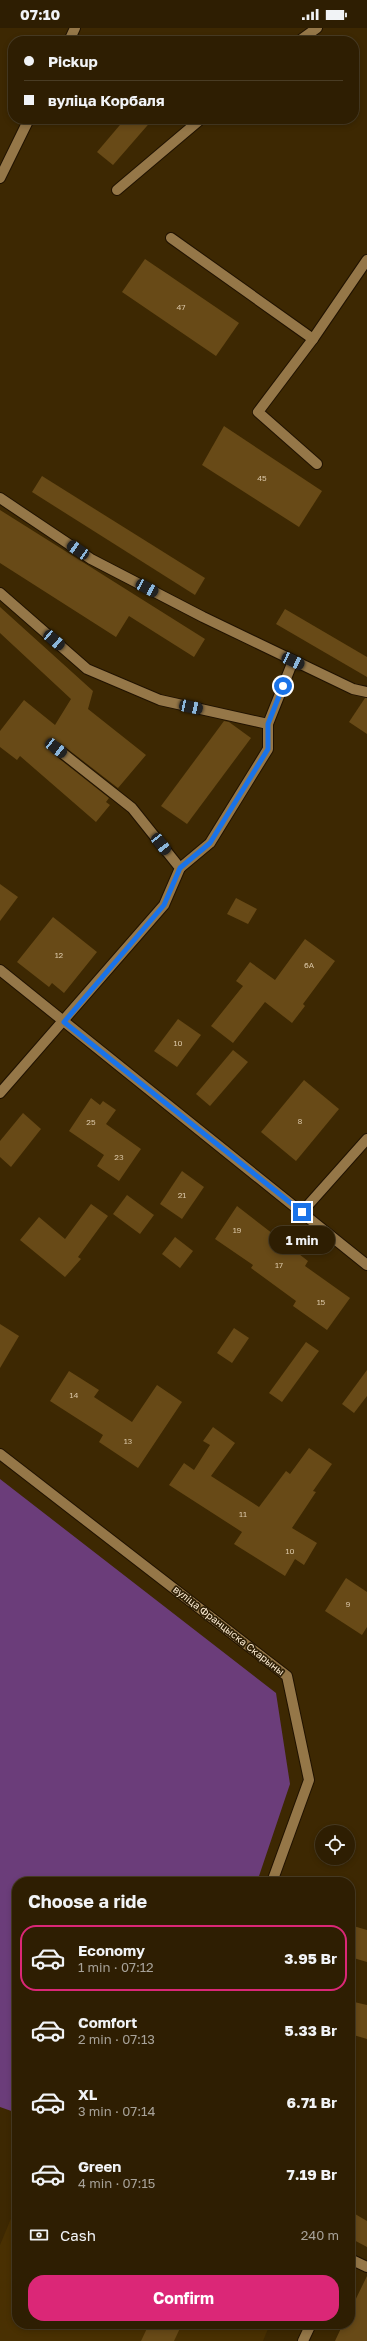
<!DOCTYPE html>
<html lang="en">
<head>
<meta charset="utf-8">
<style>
	body { margin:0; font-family:"Golos Text",sans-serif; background:#3a2b11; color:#f1f3f6; height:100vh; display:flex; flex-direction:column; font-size:15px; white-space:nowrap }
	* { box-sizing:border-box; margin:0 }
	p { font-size:13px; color:#a7a299 }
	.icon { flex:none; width:22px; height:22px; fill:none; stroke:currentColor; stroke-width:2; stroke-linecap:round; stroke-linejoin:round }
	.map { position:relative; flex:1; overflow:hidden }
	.sheet { position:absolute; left:12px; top:1849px; width:343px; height:452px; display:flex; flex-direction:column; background:#2e1e02; border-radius:16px; box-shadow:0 2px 6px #0003,0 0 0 1px #493c24 }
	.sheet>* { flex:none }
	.banner { position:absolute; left:8px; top:8px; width:351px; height:88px; border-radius:16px; box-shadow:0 2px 6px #0003,0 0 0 1px #493c24; display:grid; align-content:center; height:88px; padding:0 16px; background:#2e1e02 }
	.fabs { position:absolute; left:315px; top:1797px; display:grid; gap:8px }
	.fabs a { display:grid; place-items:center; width:40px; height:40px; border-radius:50%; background:#2e1e02; box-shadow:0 2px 6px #0003,0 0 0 1px #493c24; font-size:20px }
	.end { position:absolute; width:18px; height:18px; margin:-9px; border:5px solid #1a73e8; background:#fff; box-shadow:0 0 0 2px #fff }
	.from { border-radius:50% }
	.bubble { position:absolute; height:28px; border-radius:14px; background:#2e1e02; box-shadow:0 2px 6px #0003,0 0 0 1px #493c24; font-size:13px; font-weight:700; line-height:28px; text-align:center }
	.car { position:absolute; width:12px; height:24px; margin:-12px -6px; border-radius:5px; box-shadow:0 0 3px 1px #0007; background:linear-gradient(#222 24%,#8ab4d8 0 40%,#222 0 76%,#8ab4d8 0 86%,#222 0) }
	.banner b { display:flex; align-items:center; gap:14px; height:38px; font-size:15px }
	.banner b+b { border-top:1px solid #493c24 }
	.banner i { width:10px; height:10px; background:#f1f3f6 }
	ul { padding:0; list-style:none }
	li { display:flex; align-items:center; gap:12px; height:66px; margin:0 8px 6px; padding:0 8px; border:2px solid transparent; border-radius:16px }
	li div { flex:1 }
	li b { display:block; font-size:15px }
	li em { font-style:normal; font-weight:700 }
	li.selected { border-color:#db2777 }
	li>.icon { width:36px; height:36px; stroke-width:1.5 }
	h2 { padding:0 16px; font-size:18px; line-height:48px }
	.pay { display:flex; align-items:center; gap:10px; height:44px; padding:0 16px; font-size:15px }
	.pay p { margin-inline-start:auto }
	.cta { display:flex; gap:8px; margin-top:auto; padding:8px 16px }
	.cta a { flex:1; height:46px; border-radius:16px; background:#db2777; color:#fff; font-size:16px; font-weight:700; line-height:46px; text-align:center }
	.status { display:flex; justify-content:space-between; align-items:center; height:28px; padding:0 20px; background:#2e1e02; direction:ltr }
	.status svg { height:11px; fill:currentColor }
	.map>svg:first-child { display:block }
	.built { fill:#493002 }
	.green { fill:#6b3d7a }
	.building { fill:#684a17 }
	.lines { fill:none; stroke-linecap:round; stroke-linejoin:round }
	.minor-casing { stroke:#201200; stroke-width:12 }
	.minor { stroke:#957748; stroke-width:10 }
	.route { stroke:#1a73e8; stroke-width:5 }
	.labels { text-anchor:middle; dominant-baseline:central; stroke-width:3.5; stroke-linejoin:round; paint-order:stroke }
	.number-label { font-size:8px; fill:#d8c4a4 }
	.street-label { font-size:10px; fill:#fdecd3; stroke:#2f2006 }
</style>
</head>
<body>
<div class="status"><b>07:10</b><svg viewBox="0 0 49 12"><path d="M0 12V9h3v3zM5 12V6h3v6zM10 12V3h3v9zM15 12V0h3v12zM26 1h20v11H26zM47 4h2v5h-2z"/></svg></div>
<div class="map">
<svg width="367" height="2313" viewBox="0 0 367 2313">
	<rect width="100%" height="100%" fill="#3d2802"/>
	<path class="built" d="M17,2176v120h253l-7,17h-263v-96z"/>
	<path class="green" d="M0,1451l276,214 14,91 -33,98h-240v231l-17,-6z"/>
	<g class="building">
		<path d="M125,91h28l-40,46 -16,-13z"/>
		<path d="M145,231l94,64 -23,33 -94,-64z"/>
		<path d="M224,398l98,65 -23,36 -97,-62z"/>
		<path d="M42,448l163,102 -10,17 -163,-103z"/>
		<path d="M0,482l205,129 -11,18 -65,-41 -13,21 -116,-74z"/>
		<path d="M0,579l93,84 -5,18 58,46 -28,33 -58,-45 -6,-1 -3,2 -1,6 2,3 57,45 -3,4 4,3 -14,17 -76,-66 -3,4 -17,-13v-16l24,-31 31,25 16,-26 -71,-66z"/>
		<path d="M285,581l82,48v20l-91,-53z"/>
		<path d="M365,670h2v36l-18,-12z"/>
		<path d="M224,693l5,1 22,16 -64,86 -26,-18z"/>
		<path d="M0,856l18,13 -18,24z"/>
		<path d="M236,870l21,11 -9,15 -21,-10z"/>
		<path d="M53,889l44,35 -33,41 -12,-10 -3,4 -32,-25z"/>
		<path d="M305,911l30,22 -32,43 2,2 -13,17 -27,-21 -32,41 -22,-17 32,-40 -7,-5 14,-19 25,18z"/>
		<path d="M178,991l23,16 -24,32 -23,-16z"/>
		<path d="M233,1022l15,12 -38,44 -14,-12z"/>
		<path d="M304,1052l35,29 -43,52 -35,-29z"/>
		<path d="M91,1070l9,7 3,-4 13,9 -10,14 35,25 -22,32 -22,-15 7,-11 -35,-24z"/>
		<path d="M23,1085l18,16 -30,38 -11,-10v-16z"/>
		<path d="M182,1143l22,16 -22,32 -22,-15z"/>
		<path d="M127,1167l27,20 -14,19 -27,-20z"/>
		<path d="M91,1176l17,12 -30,41 3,2 -16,18 -45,-37 19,-23 26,22z"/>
		<path d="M237,1178l71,55 -3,5 45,32 -23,32 -34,-24 3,-5 -45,-33 2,-3 -38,-26z"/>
		<path d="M175,1209l18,14 -13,17 -18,-14z"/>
		<path d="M0,1296l19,12 -19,32z"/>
		<path d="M234,1300l15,10 -17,25 -15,-10z"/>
		<path d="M306,1314l13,9 -37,51 -13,-9z"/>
		<path d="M367,1342v26l-13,17 -12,-9z"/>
		<path d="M69,1343l30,19 -5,7 38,25 25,-37 25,17 -44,66 -39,-26 4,-7 -53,-34z"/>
		<path d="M213,1399l22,16 -24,33 48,31 27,-36 4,3 19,-26 23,16 -19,27 3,1 -24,36 25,15 -13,22 -9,-6 -10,17 -51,-32 8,-12 -73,-47 15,-22 10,7 16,-25 -7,-4z"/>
		<path d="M346,1550l21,14v35l-5,8 -37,-24z"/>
		<path d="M350,1897l17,5v32l-17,-5z"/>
		<path d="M350,1973l17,4v34l-17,-5z"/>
		<path d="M350,2183l17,10v26l-17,-9z"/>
		<path d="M367,2248v65h-32l8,-17h7v-13z"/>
		<path d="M149,2296h33l-8,17h-33z"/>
	</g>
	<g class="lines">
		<g class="minor-casing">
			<g id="minor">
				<path d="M69,13l6,-13"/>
				<path d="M299,13l18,-13"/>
				<path d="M0,150l29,-59"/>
				<path d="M117,162l84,-71"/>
				<path d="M171,210l142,101"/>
				<path d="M317,436l-59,-52 55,-73 54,-79"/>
				<path d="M0,470l91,61 112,58 150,72 14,3"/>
				<path d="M0,565l87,76 73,31 108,24"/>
				<path d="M180,840l30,-25 58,-94v-25l25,-63"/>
				<path d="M0,942l367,295"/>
				<path d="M0,1065l164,-188 16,-37 -48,-60 -76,-60"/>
				<path d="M302,1184l65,-73"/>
				<path d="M0,1426l287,222 22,104 -37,102"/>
				<path d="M350,2231l17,8"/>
				<path d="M303,2313l8,-17"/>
			</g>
		</g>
		<use href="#minor" class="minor"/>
	</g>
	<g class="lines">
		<path class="route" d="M283,658l-15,38v25l-58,94 -30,25 -16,37 -100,117 238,190"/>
	</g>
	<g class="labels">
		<g class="number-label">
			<text x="181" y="279">47</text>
			<text x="262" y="450">45</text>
			<text x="59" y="927">12</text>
			<text x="309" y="937">6А</text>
			<text x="178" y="1015">10</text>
			<text x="300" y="1093">8</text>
			<text x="91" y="1094">25</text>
			<text x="119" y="1129">23</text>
			<text x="182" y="1167">21</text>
			<text x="237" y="1202">19</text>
			<text x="279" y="1237">17</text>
			<text x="321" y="1274">15</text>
			<text x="74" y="1367">14</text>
			<text x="128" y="1413">13</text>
			<text x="243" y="1486">11</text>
			<text x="290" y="1523">10</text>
			<text x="348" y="1576">9</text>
		</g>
		<g class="street-label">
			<text transform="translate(229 1602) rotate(38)">вуліца Францыска Скарыны</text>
		</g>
	</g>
</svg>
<div class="fabs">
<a><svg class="icon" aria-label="locate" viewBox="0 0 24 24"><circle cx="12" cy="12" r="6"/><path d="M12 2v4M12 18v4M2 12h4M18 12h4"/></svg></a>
</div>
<i class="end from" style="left:283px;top:658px"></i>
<i class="end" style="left:302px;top:1184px"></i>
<div class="bubble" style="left:269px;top:1198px;width:66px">1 min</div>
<i class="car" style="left:78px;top:522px;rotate:304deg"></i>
<i class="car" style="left:147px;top:560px;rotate:118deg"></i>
<i class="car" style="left:54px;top:612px;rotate:131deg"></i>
<i class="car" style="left:293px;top:633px;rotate:115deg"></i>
<i class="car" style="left:191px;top:679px;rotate:102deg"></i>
<i class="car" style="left:56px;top:720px;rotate:128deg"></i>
<i class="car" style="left:161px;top:816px;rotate:142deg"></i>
<div class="banner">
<b><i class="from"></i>Pickup</b>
<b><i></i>вуліца Корбаля</b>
</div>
<section class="sheet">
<h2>Choose a ride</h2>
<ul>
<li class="selected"><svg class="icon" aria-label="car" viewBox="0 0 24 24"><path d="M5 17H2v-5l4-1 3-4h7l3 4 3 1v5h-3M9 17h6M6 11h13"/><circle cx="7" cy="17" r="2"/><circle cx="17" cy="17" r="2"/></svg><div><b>Economy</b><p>1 min · 07:12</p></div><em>3.95 Br</em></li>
<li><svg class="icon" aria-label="car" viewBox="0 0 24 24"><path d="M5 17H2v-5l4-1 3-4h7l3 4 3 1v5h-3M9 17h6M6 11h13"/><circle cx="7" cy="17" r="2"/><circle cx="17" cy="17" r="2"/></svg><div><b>Comfort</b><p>2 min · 07:13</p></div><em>5.33 Br</em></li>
<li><svg class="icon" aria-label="car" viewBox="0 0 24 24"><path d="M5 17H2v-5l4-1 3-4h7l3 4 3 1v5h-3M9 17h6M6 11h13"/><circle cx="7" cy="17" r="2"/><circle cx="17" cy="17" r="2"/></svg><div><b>XL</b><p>3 min · 07:14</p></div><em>6.71 Br</em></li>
<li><svg class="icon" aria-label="car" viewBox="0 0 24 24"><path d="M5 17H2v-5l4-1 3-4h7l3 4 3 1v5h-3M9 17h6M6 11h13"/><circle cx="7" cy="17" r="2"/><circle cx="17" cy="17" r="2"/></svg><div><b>Green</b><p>4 min · 07:15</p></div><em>7.19 Br</em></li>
</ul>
<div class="pay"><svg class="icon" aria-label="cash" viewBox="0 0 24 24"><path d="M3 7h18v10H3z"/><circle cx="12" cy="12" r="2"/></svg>Cash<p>240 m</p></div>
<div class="cta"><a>Confirm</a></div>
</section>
</div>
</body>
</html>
